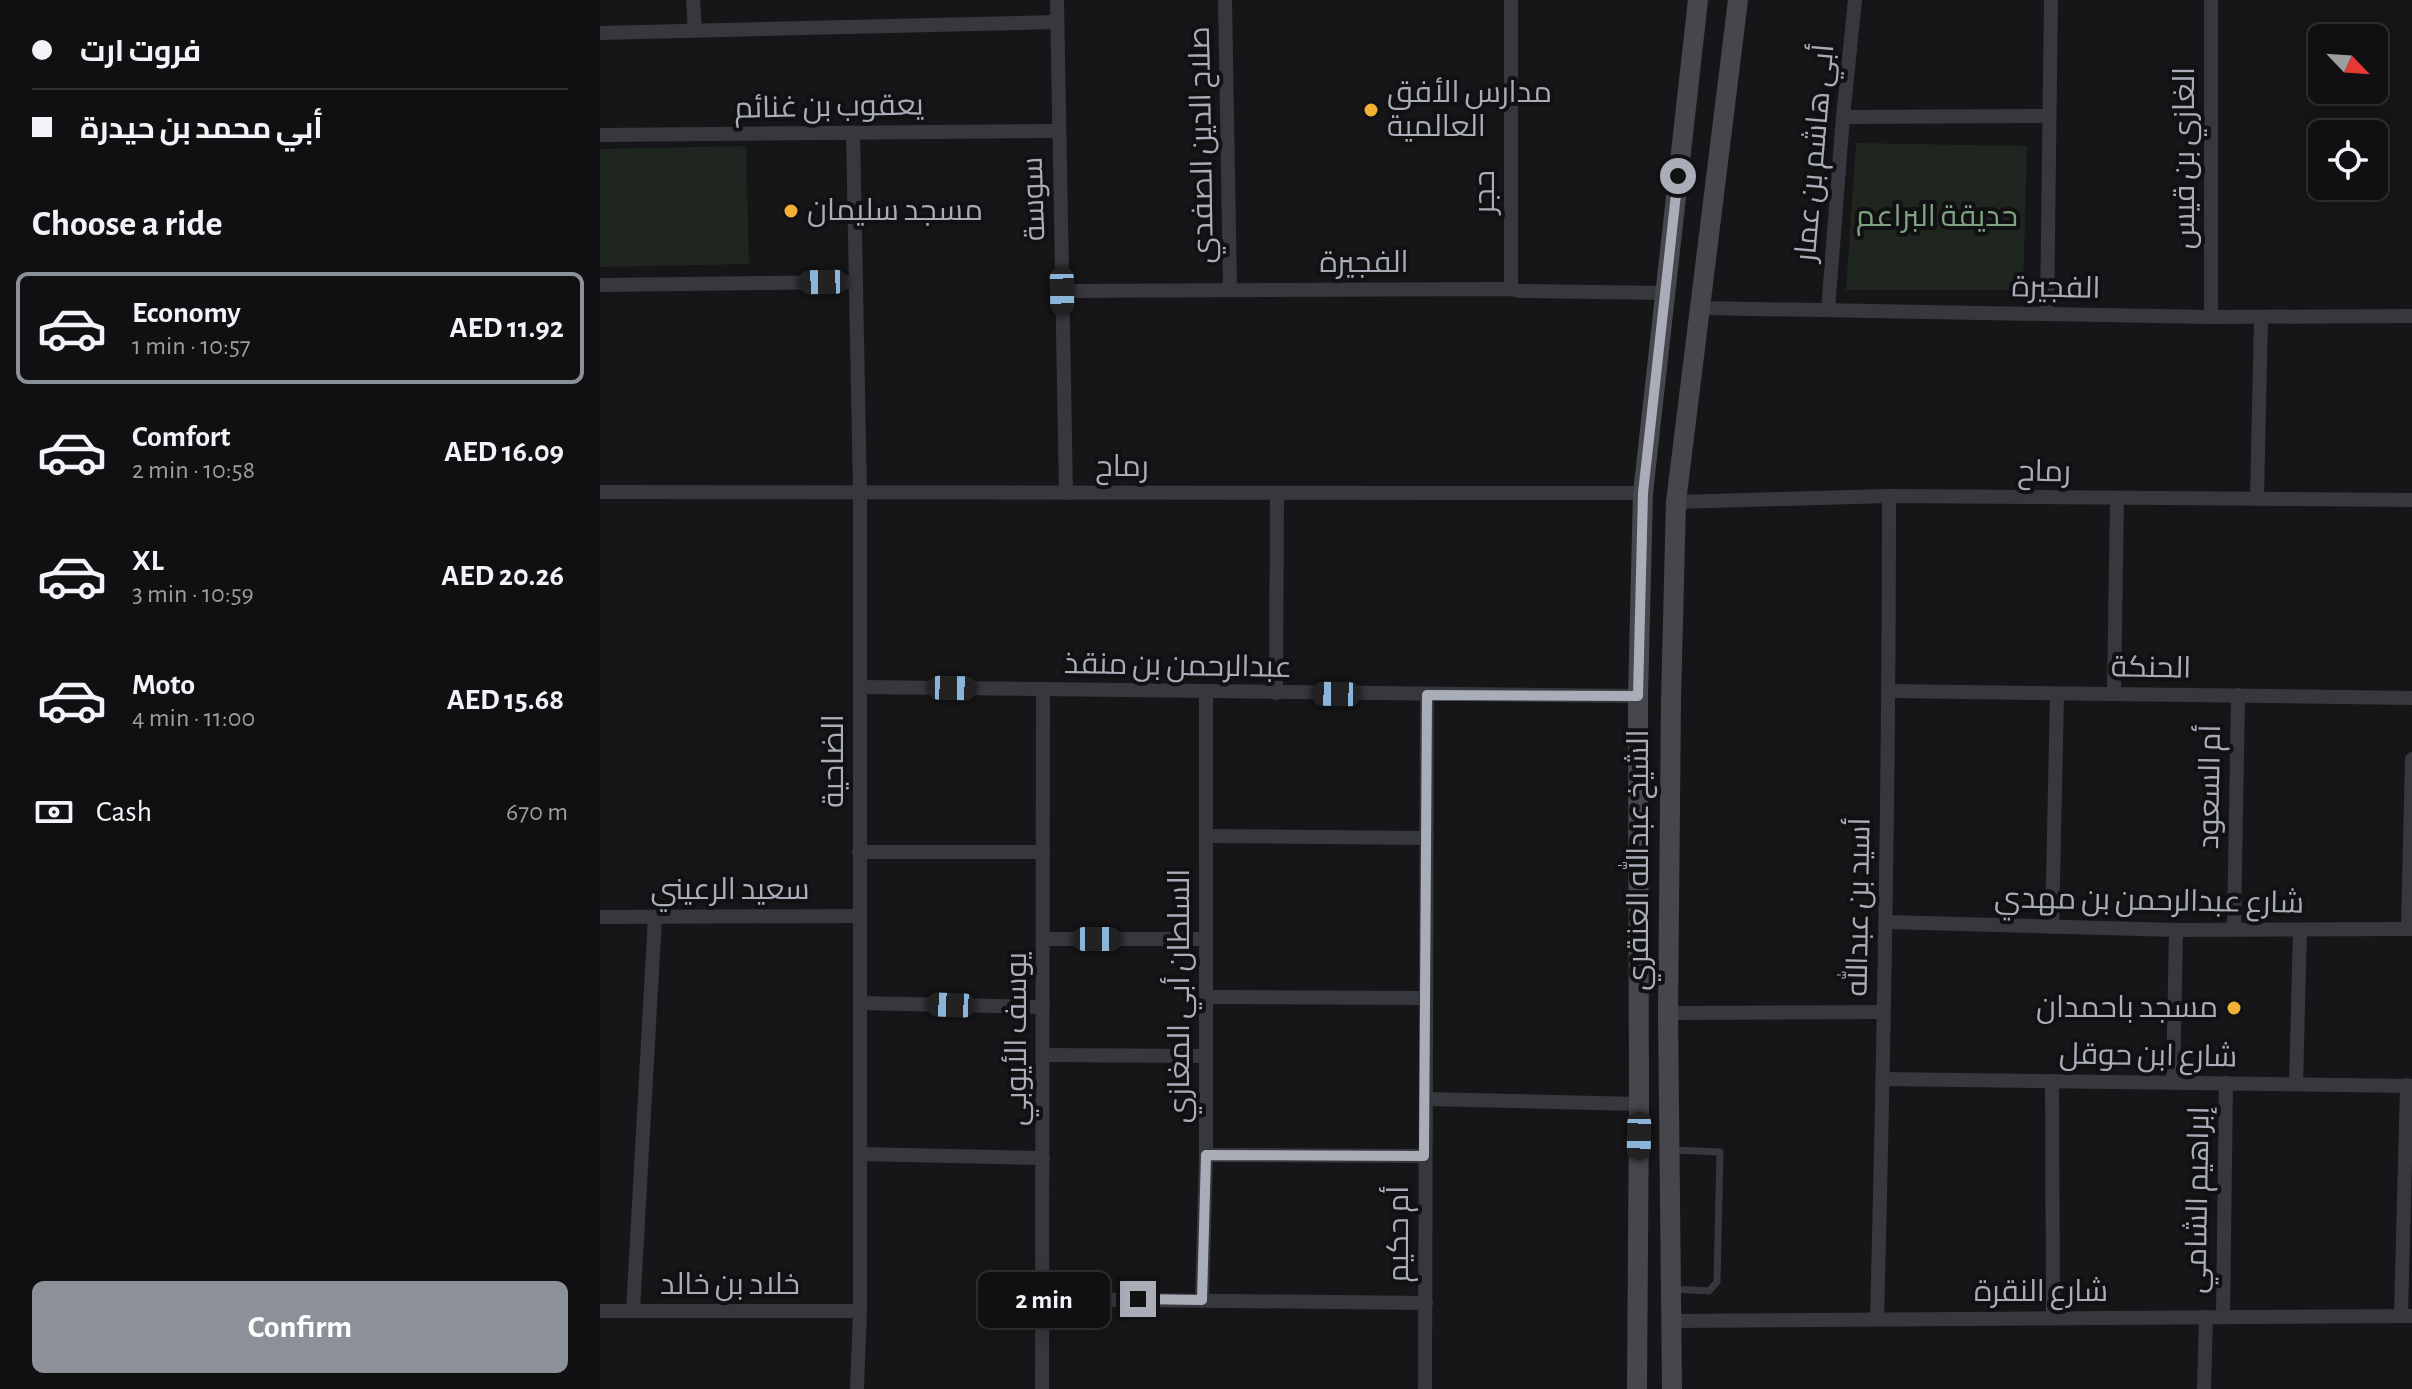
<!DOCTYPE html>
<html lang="en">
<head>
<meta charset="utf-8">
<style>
	body { margin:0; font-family:"Alegreya Sans",Cairo,sans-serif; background:#19191b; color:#f1f3f6; height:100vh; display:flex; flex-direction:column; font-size:30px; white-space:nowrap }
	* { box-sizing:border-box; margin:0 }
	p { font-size:26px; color:#9c9d9f }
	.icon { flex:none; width:44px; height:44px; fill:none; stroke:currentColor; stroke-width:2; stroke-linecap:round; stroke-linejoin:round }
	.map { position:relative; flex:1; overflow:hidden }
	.drawer { display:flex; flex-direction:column; background:#101012; width:600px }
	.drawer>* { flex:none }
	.hud { display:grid; align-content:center; height:176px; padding:0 32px; background:#101012 }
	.needle { width:52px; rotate:115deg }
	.fabs { position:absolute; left:1708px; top:24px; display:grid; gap:16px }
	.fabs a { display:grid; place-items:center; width:80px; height:80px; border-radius:12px; background:#101012; box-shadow:0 4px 20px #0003,0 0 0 2px #303032; font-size:40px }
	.end { position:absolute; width:36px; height:36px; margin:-18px; border:10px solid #a8adb8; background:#111; box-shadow:0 0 0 4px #111 }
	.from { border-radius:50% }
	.bubble { position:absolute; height:56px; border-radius:12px; background:#101012; box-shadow:0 4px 20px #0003,0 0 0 2px #303032; font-size:26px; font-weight:600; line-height:56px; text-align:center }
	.car { position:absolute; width:24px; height:48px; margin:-24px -12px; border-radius:10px; box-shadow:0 0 6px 2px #0007; background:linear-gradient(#222 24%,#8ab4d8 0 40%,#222 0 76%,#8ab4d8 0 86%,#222 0) }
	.hud b { display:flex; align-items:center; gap:28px; height:76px; font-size:30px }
	.hud b+b { border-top:2px solid #303032 }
	.hud i { width:20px; height:20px; background:#f1f3f6 }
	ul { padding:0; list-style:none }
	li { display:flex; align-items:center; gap:24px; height:112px; margin:0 16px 12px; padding:0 16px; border:4px solid transparent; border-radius:12px }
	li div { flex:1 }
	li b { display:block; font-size:30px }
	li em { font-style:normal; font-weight:600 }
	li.on { border-color:#8c9099 }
	li>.icon { width:72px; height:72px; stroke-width:1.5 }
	h2 { padding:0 32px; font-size:36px; line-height:96px }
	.pay { display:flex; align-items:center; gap:20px; height:88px; padding:0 32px; font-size:30px }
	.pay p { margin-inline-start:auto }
	.action { display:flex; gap:16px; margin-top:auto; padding:16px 32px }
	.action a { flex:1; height:92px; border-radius:12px; background:#8c9099; color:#fff; font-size:32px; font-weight:600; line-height:92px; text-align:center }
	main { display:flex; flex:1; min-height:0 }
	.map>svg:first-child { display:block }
	.green { fill:#1e261f }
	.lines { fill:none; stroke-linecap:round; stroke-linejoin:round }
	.lane { stroke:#37383d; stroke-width:7 }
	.street { stroke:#37383d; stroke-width:14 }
	.secondary { stroke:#45474d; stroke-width:20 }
	.route { stroke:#a8adb8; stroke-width:10 }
	.poi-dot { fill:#f2b134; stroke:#111113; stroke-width:3 }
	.labels { text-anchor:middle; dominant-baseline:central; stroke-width:8; stroke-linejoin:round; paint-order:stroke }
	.poi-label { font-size:30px; fill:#a8adb8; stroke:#111113; text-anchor:start }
	.street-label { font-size:30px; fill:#a8adb8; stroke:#111113 }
	.park-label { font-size:30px; fill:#7fa381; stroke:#111113 }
</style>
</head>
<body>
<main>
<section class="drawer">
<div class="hud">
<b><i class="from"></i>فروت ارت</b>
<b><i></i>أبي محمد بن حيدرة</b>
</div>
<h2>Choose a ride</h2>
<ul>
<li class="on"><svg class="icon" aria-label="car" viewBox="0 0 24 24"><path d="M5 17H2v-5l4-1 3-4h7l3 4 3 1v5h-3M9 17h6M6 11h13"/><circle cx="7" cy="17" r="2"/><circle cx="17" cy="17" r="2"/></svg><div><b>Economy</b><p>1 min · 10:57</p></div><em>AED 11.92</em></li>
<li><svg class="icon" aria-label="car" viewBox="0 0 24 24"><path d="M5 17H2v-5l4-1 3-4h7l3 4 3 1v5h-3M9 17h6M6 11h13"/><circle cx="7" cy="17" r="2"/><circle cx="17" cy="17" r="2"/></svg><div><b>Comfort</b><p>2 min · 10:58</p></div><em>AED 16.09</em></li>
<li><svg class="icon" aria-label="car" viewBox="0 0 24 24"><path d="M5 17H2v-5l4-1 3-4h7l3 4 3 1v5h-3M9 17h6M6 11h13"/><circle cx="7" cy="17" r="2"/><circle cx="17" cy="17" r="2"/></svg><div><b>XL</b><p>3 min · 10:59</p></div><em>AED 20.26</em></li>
<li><svg class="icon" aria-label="car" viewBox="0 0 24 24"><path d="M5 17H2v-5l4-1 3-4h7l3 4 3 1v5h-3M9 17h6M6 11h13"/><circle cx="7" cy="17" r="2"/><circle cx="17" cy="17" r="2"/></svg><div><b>Moto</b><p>4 min · 11:00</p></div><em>AED 15.68</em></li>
</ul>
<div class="pay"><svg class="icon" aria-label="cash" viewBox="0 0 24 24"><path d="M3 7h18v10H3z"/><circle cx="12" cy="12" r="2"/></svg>Cash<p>670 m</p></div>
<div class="action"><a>Confirm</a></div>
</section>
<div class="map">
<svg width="1812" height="1389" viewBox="0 0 1812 1389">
	<rect width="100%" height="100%" fill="#161618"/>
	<g class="green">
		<path d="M1256,143l171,3 -4,144h-177z"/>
		<path d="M146,146l3,118 -149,3v-118z"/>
	</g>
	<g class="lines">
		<path class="lane" d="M1072,1289l37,2 8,-9 3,-130 -47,-2"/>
		<g class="street">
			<path d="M93,0l2,31"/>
			<path d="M457,0l9,493"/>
			<path d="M625,0l5,289"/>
			<path d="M1611,0v317"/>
			<path d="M0,33l457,-11"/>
			<path d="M1243,117l206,-1"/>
			<path d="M253,133l7,359v819l-3,78"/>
			<path d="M0,135l458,-4"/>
			<path d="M0,285l255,-3"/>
			<path d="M911,289v-289"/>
			<path d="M462,291l449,-2 8,2 146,2"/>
			<path d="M1100,308l511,9 201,-1"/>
			<path d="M1228,310l15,-193 12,-117"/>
			<path d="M1447,314l4,-314"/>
			<path d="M0,492l1043,1"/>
			<path d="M1657,499l4,-182"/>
			<path d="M1076,502l213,-6 523,4"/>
			<path d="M260,687l778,9"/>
			<path d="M1289,691l523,7"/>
			<path d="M676,693l1,-200"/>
			<path d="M1514,693l3,-194"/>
			<path d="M606,836l221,2"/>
			<path d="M259,852h184"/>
			<path d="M0,917l260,-1"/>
			<path d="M1286,922l290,8 236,-1"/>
			<path d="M1452,927l5,-233"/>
			<path d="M1634,928l4,-233"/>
			<path d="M1808,929l4,-170"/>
			<path d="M443,939h163"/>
			<path d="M606,997l220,1"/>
			<path d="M260,1003l183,4"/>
			<path d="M1068,1013l215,-1"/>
			<path d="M443,1055l163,1"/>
			<path d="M1284,1079l528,7"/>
			<path d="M1452,1081l1,237"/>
			<path d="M1573,1082l3,-152"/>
			<path d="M1696,1084l4,-154"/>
			<path d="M826,1099l213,5"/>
			<path d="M260,1154l183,4"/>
			<path d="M606,1155l218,1"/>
			<path d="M443,1299l383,4"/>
			<path d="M602,1300l4,-145v-463"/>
			<path d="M0,1311h260"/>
			<path d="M33,1311l22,-394"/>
			<path d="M1801,1316l6,-231"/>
			<path d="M1623,1317l3,-234"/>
			<path d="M1277,1319c7,-274 12,-549 12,-823"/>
			<path d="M1071,1321l741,-5"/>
			<path d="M442,1389l1,-699"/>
			<path d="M825,1389l2,-694"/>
			<path d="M1604,1389l2,-72"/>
		</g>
		<g class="secondary">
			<path d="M1037,1389l2,-285 -1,-408 5,-203 55,-493"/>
			<path d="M1072,1389l-4,-376 3,-313 5,-198 62,-502"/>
		</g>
	</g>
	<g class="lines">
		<path class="route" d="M538,1299l64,1 4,-145 218,1 3,-461 211,1 5,-203 35,-317"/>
	</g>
	<g class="poi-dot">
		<circle cx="771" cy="110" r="8"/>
		<circle cx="191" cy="211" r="8"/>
		<circle cx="1634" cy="1008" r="8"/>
	</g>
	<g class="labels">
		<g class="poi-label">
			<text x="787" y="93">مدارس الأفق<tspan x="787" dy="34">العالمية</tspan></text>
			<text x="207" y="211">مسجد سليمان</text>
			<text x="1618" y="1008" text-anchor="end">مسجد باحمدان</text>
		</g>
		<g class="street-label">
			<text transform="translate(229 107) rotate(-1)">يعقوب بن غنائم</text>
			<text transform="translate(602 145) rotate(-91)">صلاح الدين الصفدي</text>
			<text transform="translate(1215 153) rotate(-85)">أبي هاشم بن عمار</text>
			<text transform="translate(1585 158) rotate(-90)">الغازي بن قيس</text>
			<text transform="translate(885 192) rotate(-90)">حجر</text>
			<text transform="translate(434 199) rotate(-92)">سوسة</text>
			<text x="764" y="263">الفجيرة</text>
			<text transform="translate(1456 288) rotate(1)">الفجيرة</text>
			<text x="522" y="467">رماح</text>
			<text transform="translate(1444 472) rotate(1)">رماح</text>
			<text transform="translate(578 666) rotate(1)">عبدالرحمن بن منقذ</text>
			<text transform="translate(1551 668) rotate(1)">الحنكة</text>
			<text transform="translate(234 761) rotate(-90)">الضاحية</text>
			<text transform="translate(1610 787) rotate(-89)">أم السعود</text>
			<text transform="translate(1039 860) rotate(-90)">الشيخ عبدالله العنقري</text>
			<text x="130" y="890">سعيد الرعيني</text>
			<text transform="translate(1549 901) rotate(1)">شارع عبدالرحمن بن مهدي</text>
			<text transform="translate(1259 907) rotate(-89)">أسيد بن عبدالله</text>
			<text transform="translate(580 996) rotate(-90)">السلطان أبي المغازي</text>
			<text transform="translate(417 1039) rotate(-90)">يوسف الأيوبي</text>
			<text transform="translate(1548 1056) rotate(1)">شارع ابن حوقل</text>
			<text transform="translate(1598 1200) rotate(-89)">إبراهيم الشامي</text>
			<text transform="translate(799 1234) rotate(-90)">أم حكيم</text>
			<text x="130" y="1285">خلاد بن خالد</text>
			<text x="1441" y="1292">شارع النقرة</text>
		</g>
		<g class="park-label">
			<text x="1337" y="217">حديقة البراعم</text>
		</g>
	</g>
</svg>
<div class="fabs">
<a><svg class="needle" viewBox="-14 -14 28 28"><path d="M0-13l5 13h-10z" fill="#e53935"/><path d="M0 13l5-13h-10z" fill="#9c9d9f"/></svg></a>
<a><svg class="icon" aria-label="locate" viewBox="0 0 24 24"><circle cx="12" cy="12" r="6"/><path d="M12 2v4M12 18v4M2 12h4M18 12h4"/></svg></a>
</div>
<i class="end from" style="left:1078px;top:176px"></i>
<i class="end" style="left:538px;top:1299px"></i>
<div class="bubble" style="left:378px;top:1272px;width:132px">2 min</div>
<i class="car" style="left:223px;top:282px;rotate:269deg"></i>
<i class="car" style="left:462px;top:291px;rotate:179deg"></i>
<i class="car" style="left:352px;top:688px;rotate:91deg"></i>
<i class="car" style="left:736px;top:694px;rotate:271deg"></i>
<i class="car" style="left:497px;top:939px;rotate:90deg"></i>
<i class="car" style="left:351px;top:1005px;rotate:272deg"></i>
<i class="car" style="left:1039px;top:1136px;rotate:181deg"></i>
</div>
</main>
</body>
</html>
